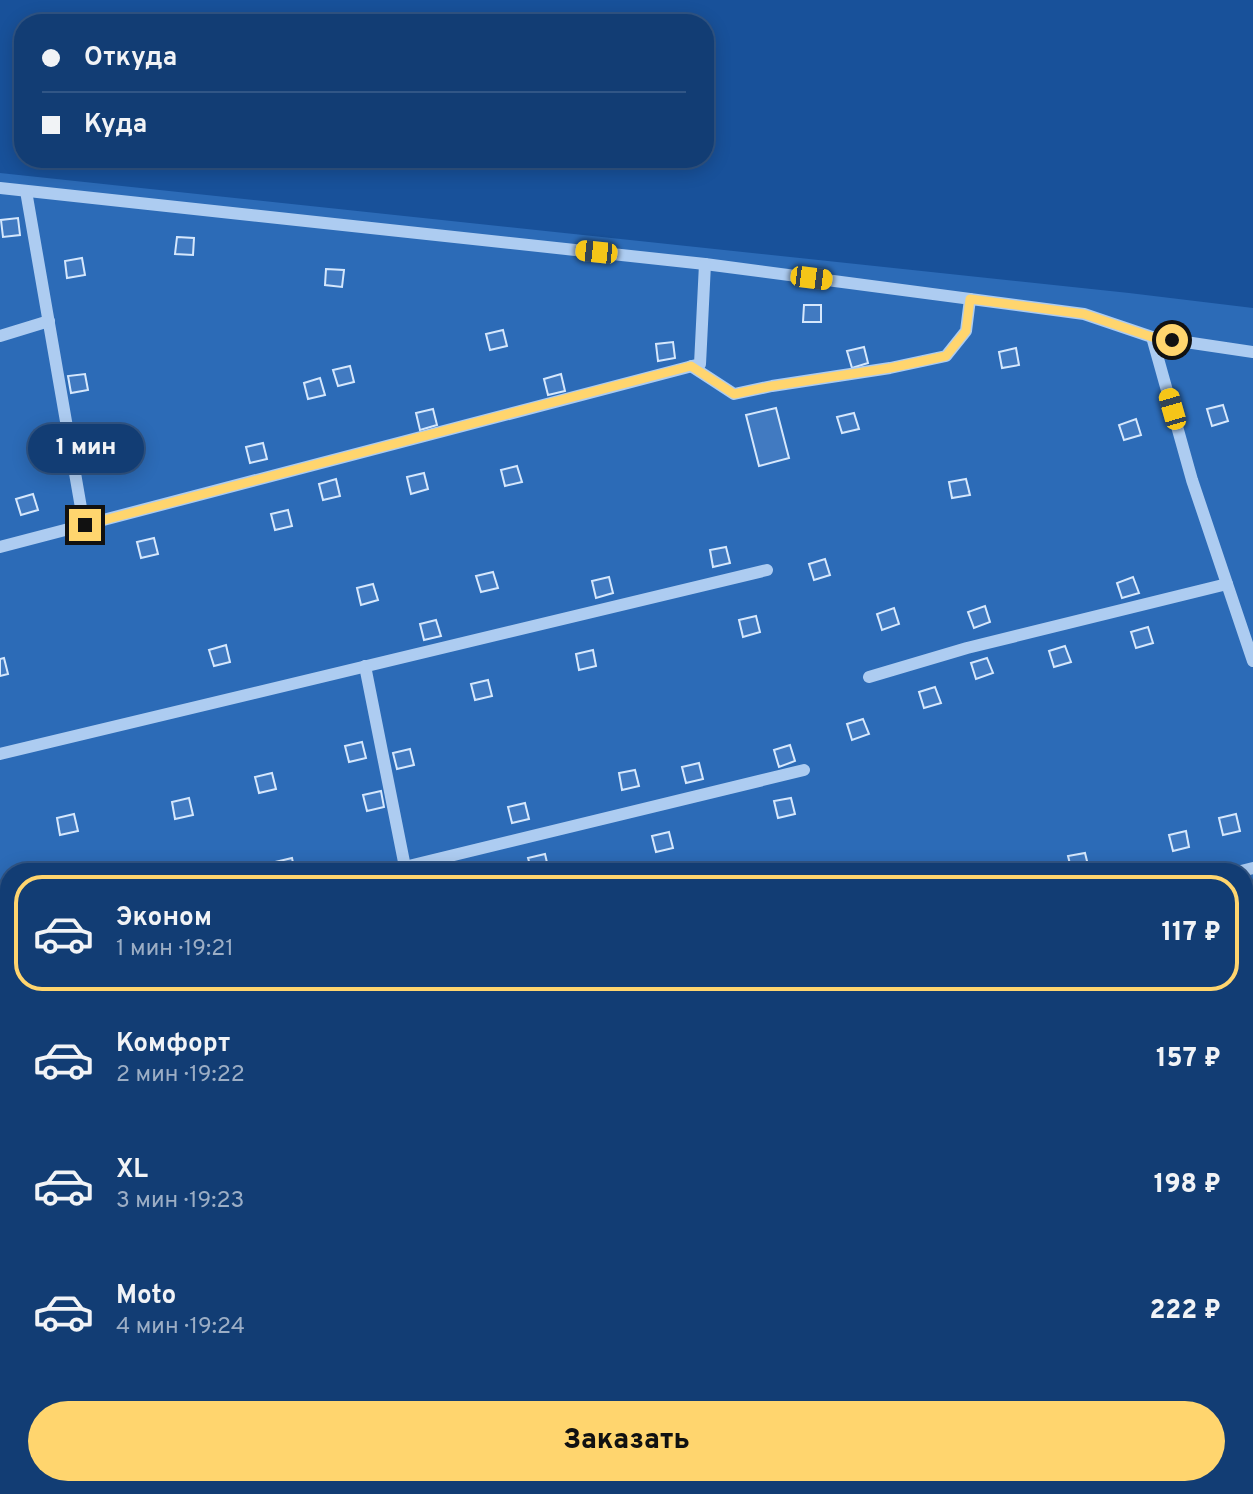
<!DOCTYPE html>
<html lang="ru">
<head>
<meta charset="utf-8">
<style>
	body { margin:0; font-family:Overpass,sans-serif; background:#1f487c; color:#f1f3f6; height:100vh; display:flex; flex-direction:column; font-size:26px; white-space:nowrap }
	* { box-sizing:border-box; margin:0 }
	p { font-size:23px; color:#9caec5 }
	.icon { flex:none; width:38px; height:38px; fill:none; stroke:currentColor; stroke-width:2; stroke-linecap:round; stroke-linejoin:round }
	.map { position:relative; flex:1; overflow:hidden }
	.side { position:absolute; left:0px; top:863px; width:1253px; height:632px; display:flex; flex-direction:column; background:#123d74; border-radius:28px 28px 0 0; box-shadow:0 4px 18px #0003,0 0 0 2px #315686 }
	.side>* { flex:none }
	.hud { position:absolute; left:14px; top:14px; width:700px; height:154px; border-radius:28px; box-shadow:0 4px 18px #0003,0 0 0 2px #315686; display:grid; align-content:center; height:154px; padding:0 28px; background:#123d74 }
	.end { position:absolute; width:32px; height:32px; margin:-16px; border:9px solid #ffd56e; background:#111; box-shadow:0 0 0 4px #111 }
	.from { border-radius:50% }
	.bubble { position:absolute; height:49px; border-radius:24px; background:#123d74; box-shadow:0 4px 18px #0003,0 0 0 2px #315686; font-size:23px; font-weight:800; line-height:49px; text-align:center }
	.car { position:absolute; width:21px; height:42px; margin:-21px -10px; border-radius:9px; box-shadow:0 0 5px 2px #0007; background:linear-gradient(#f5c518 24%,#345 0 40%,#f5c518 0 76%,#345 0 86%,#f5c518 0) }
	.hud b { display:flex; align-items:center; gap:24px; height:66px; font-size:26px }
	.hud b+b { border-top:2px solid #315686 }
	.hud i { width:18px; height:18px; background:#f1f3f6 }
	ul { padding:12px 0 0; list-style:none }
	li { display:flex; align-items:center; gap:21px; height:116px; margin:0 14px 10px; padding:0 14px; border:4px solid transparent; border-radius:28px }
	li div { flex:1 }
	li b { display:block; font-size:26px }
	li em { font-style:normal; font-weight:800 }
	li.current { border-color:#ffd56e }
	li>.icon { width:63px; height:63px; stroke-width:1.5 }
	.primary-button { display:flex; gap:14px; margin-top:auto; padding:14px 28px }
	.primary-button a { flex:1; height:80px; border-radius:42px; background:#ffd56e; color:#111; font-size:28px; font-weight:800; line-height:80px; text-align:center }
	.map>svg:first-child { display:block }
	.green { fill:#2c6bb7; fill-rule:evenodd }
	.building { fill:#417ac1; stroke:#d5e7fc; stroke-width:2 }
	.lines { fill:none; stroke-linecap:round; stroke-linejoin:round }
	.minor { stroke:#adccf1; stroke-width:12 }
	.route { stroke:#ffd56e; stroke-width:9 }
</style>
</head>
<body>
<div class="map">
<svg width="1253" height="1494" viewBox="0 0 1253 1494">
	<rect width="100%" height="100%" fill="#18519a"/>
	<path class="green" d="M0,173l1129,120 124,15v1186h-1253zM9,872h1235v614h-1235z"/>
	<g class="building">
		<path d="M18,218l2,17 -17,2 -2,-17z"/>
		<path d="M177,237l17,1 -1,17 -18,-1z"/>
		<path d="M82,258l3,17 -18,3 -2,-17z"/>
		<path d="M326,269l18,1 -2,17 -17,-2z"/>
		<path d="M804,305h17v17h-18z"/>
		<path d="M503,330l4,16 -17,4 -4,-16z"/>
		<path d="M673,342l2,16 -17,3 -2,-17z"/>
		<path d="M864,347l4,16 -16,5 -5,-17z"/>
		<path d="M1016,348l3,17 -17,3 -3,-16z"/>
		<path d="M350,366l4,16 -16,4 -5,-16z"/>
		<path d="M85,374l3,16 -17,3 -3,-17z"/>
		<path d="M561,374l4,17 -17,4 -4,-16z"/>
		<path d="M320,378l5,17 -17,4 -4,-16z"/>
		<path d="M1223,405l5,16 -16,5 -5,-17z"/>
		<path d="M776,408l13,50 -30,8 -13,-51z"/>
		<path d="M433,409l4,16 -17,5 -4,-17z"/>
		<path d="M854,413l5,16 -17,4 -5,-16z"/>
		<path d="M1136,419l5,16 -17,5 -5,-15z"/>
		<path d="M263,443l4,16 -17,4 -4,-16z"/>
		<path d="M112,448l3,17 -18,2 -2,-16z"/>
		<path d="M517,466l5,16 -17,4 -4,-16z"/>
		<path d="M424,473l4,16 -17,5 -4,-17z"/>
		<path d="M336,479l4,17 -17,4 -4,-16z"/>
		<path d="M966,479l4,16 -18,3 -3,-16z"/>
		<path d="M33,494l5,16 -17,5 -5,-16z"/>
		<path d="M288,510l4,16 -17,4 -4,-16z"/>
		<path d="M154,538l4,16 -17,4 -4,-16z"/>
		<path d="M726,547l4,16 -17,4 -3,-17z"/>
		<path d="M825,559l5,16 -16,5 -5,-16z"/>
		<path d="M493,572l5,16 -17,4 -5,-16z"/>
		<path d="M609,577l4,16 -17,5 -4,-17z"/>
		<path d="M1133,577l6,16 -17,5 -5,-15z"/>
		<path d="M373,584l5,16 -17,5 -4,-17z"/>
		<path d="M985,606l5,16 -16,6 -6,-16z"/>
		<path d="M894,608l5,16 -17,6 -5,-16z"/>
		<path d="M756,616l4,16 -17,5 -4,-17z"/>
		<path d="M436,620l5,16 -17,4 -4,-16z"/>
		<path d="M1148,627l5,16 -17,5 -5,-16z"/>
		<path d="M226,645l4,17 -16,4 -5,-16z"/>
		<path d="M1065,646l6,16 -17,5 -5,-16z"/>
		<path d="M593,650l3,16 -17,4 -3,-16z"/>
		<path d="M4,658l4,16 -8,2v-17z"/>
		<path d="M987,658l6,15 -17,6 -5,-16z"/>
		<path d="M488,680l4,16 -17,4 -4,-16z"/>
		<path d="M935,687l6,16 -17,5 -5,-16z"/>
		<path d="M863,719l6,15 -17,6 -5,-16z"/>
		<path d="M362,742l4,16 -17,4 -4,-16z"/>
		<path d="M790,745l5,16 -16,6 -5,-17z"/>
		<path d="M410,749l4,16 -17,4 -4,-16z"/>
		<path d="M699,763l4,16 -17,4 -4,-16z"/>
		<path d="M635,770l4,16 -17,4 -3,-17z"/>
		<path d="M272,773l4,16 -17,4 -4,-16z"/>
		<path d="M381,791l3,16 -17,4 -4,-16z"/>
		<path d="M189,798l4,17 -18,4 -3,-17z"/>
		<path d="M791,798l4,16 -17,4 -4,-17z"/>
		<path d="M525,803l4,16 -17,4 -4,-16z"/>
		<path d="M74,814l4,17 -18,4 -3,-17z"/>
		<path d="M1236,814l4,17 -17,4 -4,-17z"/>
		<path d="M1186,831l3,16 -16,4 -4,-16z"/>
		<path d="M669,832l4,16 -17,4 -4,-16z"/>
		<path d="M1085,853l4,16 -17,3 -4,-16z"/>
		<path d="M545,854l4,17 -17,1 -4,-14z"/>
		<path d="M292,858l3,14h-18l-2,-10z"/>
		<path d="M1253,1107v18l-9,2v-18z"/>
	</g>
	<g class="lines">
		<g class="minor">
			<path d="M0,188l705,76 379,50 68,23 101,15"/>
			<path d="M26,191l58,334"/>
			<path d="M0,336l49,-15"/>
			<path d="M1152,337l40,143 61,181"/>
			<path d="M691,366l43,28 38,-8 118,-18 56,-12 20,-25 4,-32"/>
			<path d="M0,547l700,-183 5,-100"/>
			<path d="M365,666l41,206"/>
			<path d="M869,677l98,-29 260,-64"/>
			<path d="M0,754l767,-184"/>
			<path d="M384,872l420,-102"/>
			<path d="M1237,872l16,-4"/>
			<path d="M0,964l9,-2"/>
			<path d="M1244,1157l9,-2"/>
			<path d="M0,1163l9,-2"/>
			<path d="M1244,1311l9,-2"/>
			<path d="M0,1442l9,-2"/>
			<path d="M571,1486l2,8"/>
		</g>
	</g>
	<g class="lines">
		<path class="route" d="M85,525l606,-159 43,28 38,-8 118,-18 56,-12 20,-25 4,-32 114,15 68,23 20,3"/>
	</g>
</svg>
<i class="end from" style="left:1172px;top:340px"></i>
<i class="end" style="left:85px;top:525px"></i>
<div class="bubble" style="left:28px;top:424px;width:116px">1 мин</div>
<i class="car" style="left:596px;top:252px;rotate:276deg"></i>
<i class="car" style="left:811px;top:278px;rotate:97deg"></i>
<i class="car" style="left:1172px;top:409px;rotate:344deg"></i>
<div class="hud">
<b><i class="from"></i>Откуда</b>
<b><i></i>Куда</b>
</div>
<section class="side">
<ul>
<li class="current"><svg class="icon" aria-label="car" viewBox="0 0 24 24"><path d="M5 17H2v-5l4-1 3-4h7l3 4 3 1v5h-3M9 17h6M6 11h13"/><circle cx="7" cy="17" r="2"/><circle cx="17" cy="17" r="2"/></svg><div><b>Эконом</b><p>1 мин · 19:21</p></div><em>117 ₽</em></li>
<li><svg class="icon" aria-label="car" viewBox="0 0 24 24"><path d="M5 17H2v-5l4-1 3-4h7l3 4 3 1v5h-3M9 17h6M6 11h13"/><circle cx="7" cy="17" r="2"/><circle cx="17" cy="17" r="2"/></svg><div><b>Комфорт</b><p>2 мин · 19:22</p></div><em>157 ₽</em></li>
<li><svg class="icon" aria-label="car" viewBox="0 0 24 24"><path d="M5 17H2v-5l4-1 3-4h7l3 4 3 1v5h-3M9 17h6M6 11h13"/><circle cx="7" cy="17" r="2"/><circle cx="17" cy="17" r="2"/></svg><div><b>XL</b><p>3 мин · 19:23</p></div><em>198 ₽</em></li>
<li><svg class="icon" aria-label="car" viewBox="0 0 24 24"><path d="M5 17H2v-5l4-1 3-4h7l3 4 3 1v5h-3M9 17h6M6 11h13"/><circle cx="7" cy="17" r="2"/><circle cx="17" cy="17" r="2"/></svg><div><b>Moto</b><p>4 мин · 19:24</p></div><em>222 ₽</em></li>
</ul>
<div class="primary-button"><a>Заказать</a></div>
</section>
</div>
</body>
</html>
